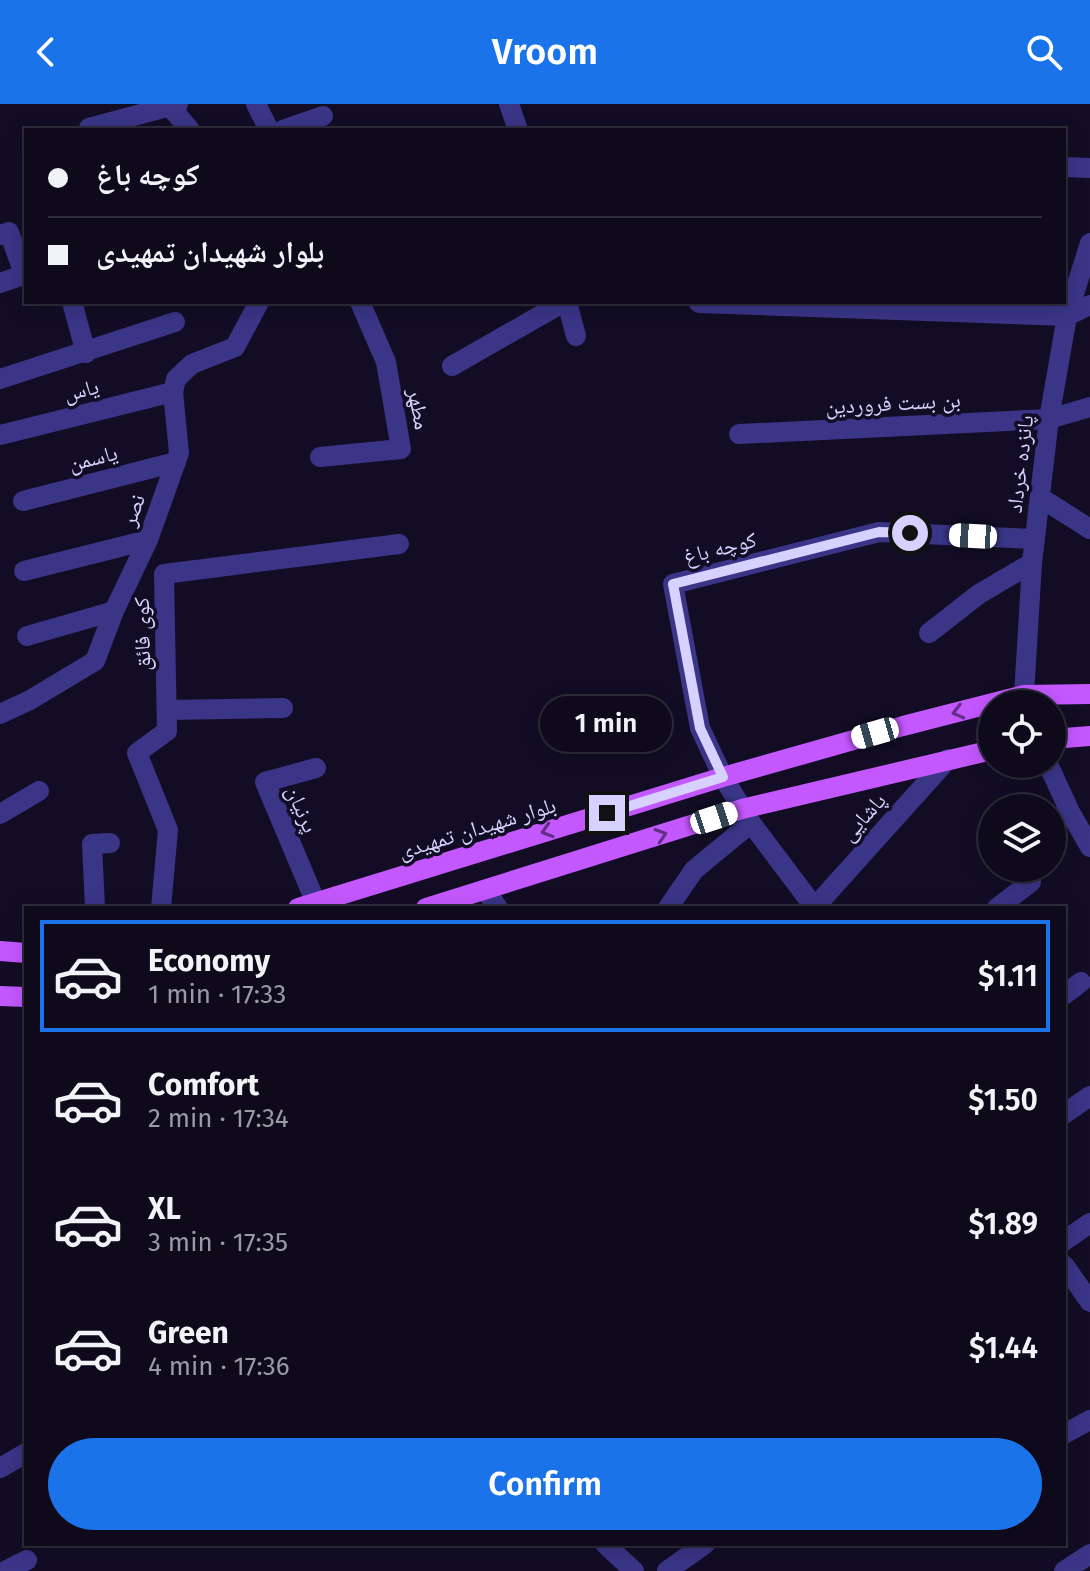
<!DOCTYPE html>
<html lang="en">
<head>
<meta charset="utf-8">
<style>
	body { margin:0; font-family:"Fira Sans","Noto Naskh Arabic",sans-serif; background:#1c1829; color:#f1f3f6; height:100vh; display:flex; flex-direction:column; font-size:30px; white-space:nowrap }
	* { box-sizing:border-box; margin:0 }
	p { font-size:26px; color:#9b9aa3 }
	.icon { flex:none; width:44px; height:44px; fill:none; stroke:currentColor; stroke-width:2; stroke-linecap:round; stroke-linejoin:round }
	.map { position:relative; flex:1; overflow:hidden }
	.drawer { position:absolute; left:24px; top:802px; width:1042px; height:640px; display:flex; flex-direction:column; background:#0e0a1c; border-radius:0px; box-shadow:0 4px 20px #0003,0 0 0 2px #2e2b3b }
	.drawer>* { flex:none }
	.hud { position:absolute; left:24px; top:24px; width:1042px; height:176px; border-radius:0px; box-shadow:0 4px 20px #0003,0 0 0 2px #2e2b3b; display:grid; align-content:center; height:176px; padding:0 24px; background:#0e0a1c }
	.tools { position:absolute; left:978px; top:586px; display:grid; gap:16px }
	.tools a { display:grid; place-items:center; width:88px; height:88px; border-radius:50%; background:#0e0a1c; box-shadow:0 4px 20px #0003,0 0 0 2px #2e2b3b; font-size:40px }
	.end { position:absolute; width:36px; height:36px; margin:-18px; border:10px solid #d7d1ff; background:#111; box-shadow:0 0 0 4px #111 }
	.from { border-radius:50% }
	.bubble { position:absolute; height:56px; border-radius:28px; background:#0e0a1c; box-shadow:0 4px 20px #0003,0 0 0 2px #2e2b3b; font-size:26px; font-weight:600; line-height:56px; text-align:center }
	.car { position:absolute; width:24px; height:48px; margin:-24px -12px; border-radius:10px; box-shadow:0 0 6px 2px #0007; background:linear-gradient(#fff 24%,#345 0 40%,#fff 0 76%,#345 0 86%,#fff 0) }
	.hud b { display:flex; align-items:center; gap:28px; height:76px; font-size:30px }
	.hud b+b { border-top:2px solid #2e2b3b }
	.hud i { width:20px; height:20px; background:#f1f3f6 }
	ul { padding:14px 0 0; list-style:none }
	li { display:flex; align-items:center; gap:24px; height:112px; margin:0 16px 12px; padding:0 8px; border:4px solid transparent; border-radius:0px }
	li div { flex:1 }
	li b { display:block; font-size:30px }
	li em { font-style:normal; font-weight:600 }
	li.active { border-color:#1a73e8 }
	li>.icon { width:72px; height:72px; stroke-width:1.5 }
	.primary-button { display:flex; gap:16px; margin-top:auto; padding:16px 24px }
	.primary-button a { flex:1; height:92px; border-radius:48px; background:#1a73e8; color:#fff; font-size:32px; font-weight:600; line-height:92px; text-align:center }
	header { display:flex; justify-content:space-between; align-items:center; height:104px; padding:0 24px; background:#1a73e8; color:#fff; font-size:36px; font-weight:600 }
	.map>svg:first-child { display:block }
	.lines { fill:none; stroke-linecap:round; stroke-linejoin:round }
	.minor { stroke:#3a3587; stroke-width:20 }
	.major { stroke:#c458ff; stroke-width:20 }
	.oneway { stroke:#622f87 }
	.route { stroke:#d7d1ff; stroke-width:10 }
	.labels { text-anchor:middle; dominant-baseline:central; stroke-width:7; stroke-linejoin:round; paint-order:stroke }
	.street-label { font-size:22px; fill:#d7d1ff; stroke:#120d25 }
</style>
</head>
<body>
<header><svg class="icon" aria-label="back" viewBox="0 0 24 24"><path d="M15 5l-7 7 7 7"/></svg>Vroom<svg class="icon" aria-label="search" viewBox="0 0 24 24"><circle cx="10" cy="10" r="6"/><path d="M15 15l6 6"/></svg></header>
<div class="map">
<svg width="1090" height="1467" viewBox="0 0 1090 1467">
	<rect width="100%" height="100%" fill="#120d25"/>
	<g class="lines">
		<g class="minor">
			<path d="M168,0l22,26"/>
			<path d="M256,0l13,26"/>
			<path d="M509,0l9,26"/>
			<path d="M89,24l89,-24"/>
			<path d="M283,26l40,-14"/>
			<path d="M1064,63l26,1"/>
			<path d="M0,131l9,-3 15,42"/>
			<path d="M0,179l26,-9"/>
			<path d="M72,198l14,51"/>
			<path d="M567,198l9,34"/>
			<path d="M699,199l368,13 23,-11"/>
			<path d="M452,262l112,-64"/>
			<path d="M0,275l175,-57"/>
			<path d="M739,330l310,-15 41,-12"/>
			<path d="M0,331l173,-43"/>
			<path d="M320,353l81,-8 -15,-87 -26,-60"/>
			<path d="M1041,394l49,31"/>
			<path d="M23,397l153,-39"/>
			<path d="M24,467l124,-31"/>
			<path d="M929,529l50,-39 53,-31"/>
			<path d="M27,532l87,-25"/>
			<path d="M1024,591l8,-132 17,-144 18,-103 23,-73"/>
			<path d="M167,606l116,-2"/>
			<path d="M0,610l30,-14 65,-39 19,-50 34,-71 31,-87 -6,-61 3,-13 16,-15 43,-17 24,-45"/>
			<path d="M1048,660l22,48 20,35"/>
			<path d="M0,710l39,-23"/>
			<path d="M486,787l12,17"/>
			<path d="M316,799l-51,-121 51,-14"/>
			<path d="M95,804l-3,-64 18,-1"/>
			<path d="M161,804l7,-78 -31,-77 30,-22 -3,-157 235,-30"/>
			<path d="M668,804l26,-38 57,-47"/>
			<path d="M814,804l134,-149"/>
			<path d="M815,804l-64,-85 -28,-46 -23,-49 -27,-144 206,-52 156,7"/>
			<path d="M997,804l34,-26"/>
			<path d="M1064,891l17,-13"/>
			<path d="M1064,1010l26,-18"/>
			<path d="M1064,1137l26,-18"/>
			<path d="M1064,1161l26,37"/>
			<path d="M1064,1330l26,-14"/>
			<path d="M0,1364l26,-15"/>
			<path d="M605,1440l29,27"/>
			<path d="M5,1467l22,-11"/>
			<path d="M667,1467l38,-27"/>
			<path d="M1064,1467l26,-17"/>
		</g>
		<g class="major">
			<path d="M1052,635l38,-3"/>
			<path d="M298,804l425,-131 180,-51 121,-31 66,-1"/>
			<path d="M426,804l316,-99 250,-59"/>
			<path d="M0,847l26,2"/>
			<path d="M0,892l26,1"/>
		</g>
	</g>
	<defs><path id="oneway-chevron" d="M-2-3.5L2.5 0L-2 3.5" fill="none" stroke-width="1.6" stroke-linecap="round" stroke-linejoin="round" transform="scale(2)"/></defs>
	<g class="oneway">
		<use href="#oneway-chevron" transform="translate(958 608) rotate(166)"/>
		<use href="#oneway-chevron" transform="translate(547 727) rotate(163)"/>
		<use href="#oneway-chevron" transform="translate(661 731) rotate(-18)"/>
	</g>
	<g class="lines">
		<path class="route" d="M607,709l116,-36 -23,-49 -27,-144 206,-52 31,1"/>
	</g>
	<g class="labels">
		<g class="street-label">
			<text transform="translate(81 286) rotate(-14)">یاس</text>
			<text transform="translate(893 299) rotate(-3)">بن بست فروردین</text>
			<text transform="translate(419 305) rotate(80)">مطهر</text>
			<text transform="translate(93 354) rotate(-14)">یاسمن</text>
			<text transform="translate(1020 360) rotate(-83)">پانزده خرداد</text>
			<text transform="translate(133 406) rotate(-70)">نصر</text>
			<text transform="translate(720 444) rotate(-14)">کوچه باغ</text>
			<text transform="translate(142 530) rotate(-91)">کوی فائق</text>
			<text transform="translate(302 705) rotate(67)">پرنیان</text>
			<text transform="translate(863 713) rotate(-48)">پاشایی</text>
			<text transform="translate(477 724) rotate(-17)">بلوار شهیدان تمهیدی</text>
		</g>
	</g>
</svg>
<div class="tools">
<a><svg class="icon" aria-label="locate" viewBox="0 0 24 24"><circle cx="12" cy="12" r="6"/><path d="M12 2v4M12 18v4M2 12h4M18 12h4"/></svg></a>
<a><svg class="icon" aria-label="layers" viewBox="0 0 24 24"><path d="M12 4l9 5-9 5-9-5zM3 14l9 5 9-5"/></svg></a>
</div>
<i class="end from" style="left:910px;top:429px"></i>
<i class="end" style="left:607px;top:709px"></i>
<div class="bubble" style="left:540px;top:592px;width:132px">1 min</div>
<i class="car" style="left:973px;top:432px;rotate:273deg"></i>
<i class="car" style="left:875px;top:629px;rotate:254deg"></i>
<i class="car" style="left:714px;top:714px;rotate:72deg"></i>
<div class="hud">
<b><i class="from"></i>کوچه باغ</b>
<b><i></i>بلوار شهیدان تمهیدی</b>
</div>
<section class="drawer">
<ul>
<li class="active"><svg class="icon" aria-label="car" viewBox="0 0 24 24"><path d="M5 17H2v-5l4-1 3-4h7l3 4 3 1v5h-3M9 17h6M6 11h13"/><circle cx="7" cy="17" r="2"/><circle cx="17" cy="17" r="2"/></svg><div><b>Economy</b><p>1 min · 17:33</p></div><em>$1.11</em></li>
<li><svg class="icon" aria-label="car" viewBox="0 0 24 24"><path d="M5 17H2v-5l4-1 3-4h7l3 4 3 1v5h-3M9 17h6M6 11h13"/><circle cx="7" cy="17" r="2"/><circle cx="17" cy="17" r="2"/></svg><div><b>Comfort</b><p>2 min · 17:34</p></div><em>$1.50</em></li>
<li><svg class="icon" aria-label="car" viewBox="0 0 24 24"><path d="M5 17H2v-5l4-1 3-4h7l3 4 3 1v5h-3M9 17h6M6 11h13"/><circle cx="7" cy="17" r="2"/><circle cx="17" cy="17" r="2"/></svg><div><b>XL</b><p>3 min · 17:35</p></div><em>$1.89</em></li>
<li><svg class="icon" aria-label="car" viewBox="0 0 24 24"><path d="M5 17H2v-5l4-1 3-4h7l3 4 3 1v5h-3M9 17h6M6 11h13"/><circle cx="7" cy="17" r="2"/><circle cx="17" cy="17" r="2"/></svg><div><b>Green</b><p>4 min · 17:36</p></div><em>$1.44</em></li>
</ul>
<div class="primary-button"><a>Confirm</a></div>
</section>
</div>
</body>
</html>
